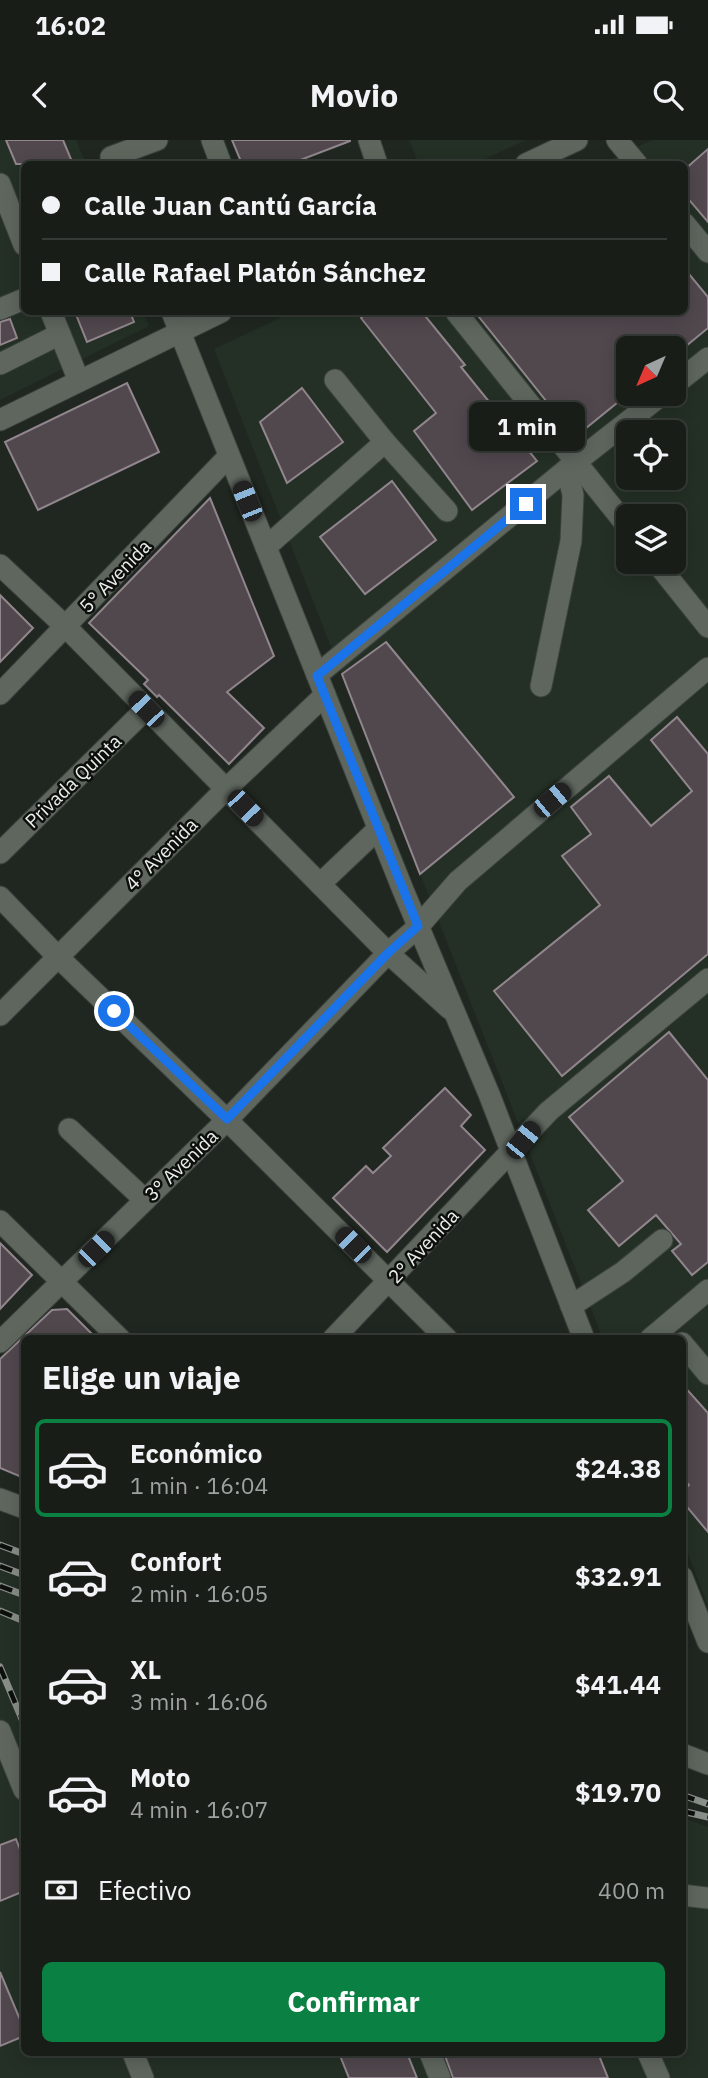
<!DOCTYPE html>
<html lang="es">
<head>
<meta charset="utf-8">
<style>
	body { margin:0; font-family:"IBM Plex Sans",sans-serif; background:#212621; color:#f1f3f6; height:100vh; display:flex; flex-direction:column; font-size:26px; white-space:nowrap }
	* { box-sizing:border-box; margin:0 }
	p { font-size:23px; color:#9fa2a2 }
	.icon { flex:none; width:38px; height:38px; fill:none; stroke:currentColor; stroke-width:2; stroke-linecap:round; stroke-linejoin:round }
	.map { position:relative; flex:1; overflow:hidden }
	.side { position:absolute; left:21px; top:1195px; width:665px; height:721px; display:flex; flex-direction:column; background:#181d18; border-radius:10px; box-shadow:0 4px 18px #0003,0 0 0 2px #363b37 }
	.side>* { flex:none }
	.hud { position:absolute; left:21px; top:21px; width:667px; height:154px; border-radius:10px; box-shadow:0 4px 18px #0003,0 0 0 2px #363b37; display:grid; align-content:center; height:154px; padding:0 21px; background:#181d18 }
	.needle { width:46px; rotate:224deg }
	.tools { position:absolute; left:616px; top:196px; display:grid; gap:14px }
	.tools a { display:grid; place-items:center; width:70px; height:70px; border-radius:10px; background:#181d18; box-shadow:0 4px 18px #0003,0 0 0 2px #363b37; font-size:35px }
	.end { position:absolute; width:32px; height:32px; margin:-16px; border:9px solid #1a73e8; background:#fff; box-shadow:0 0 0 4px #fff }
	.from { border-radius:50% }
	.bubble { position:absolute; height:49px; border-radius:10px; background:#181d18; box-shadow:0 4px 18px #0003,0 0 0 2px #363b37; font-size:23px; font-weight:700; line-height:49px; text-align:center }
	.car { position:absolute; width:21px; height:42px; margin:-21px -10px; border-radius:9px; box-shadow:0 0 5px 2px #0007; background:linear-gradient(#222 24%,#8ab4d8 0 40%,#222 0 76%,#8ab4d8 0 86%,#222 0) }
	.hud b { display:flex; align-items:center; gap:24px; height:66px; font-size:26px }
	.hud b+b { border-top:2px solid #363b37 }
	.hud i { width:18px; height:18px; background:#f1f3f6 }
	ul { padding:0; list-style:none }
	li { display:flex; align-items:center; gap:21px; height:98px; margin:0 14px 10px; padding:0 7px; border:4px solid transparent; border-radius:10px }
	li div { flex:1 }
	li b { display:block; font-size:26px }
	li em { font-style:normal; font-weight:700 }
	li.selected { border-color:#0b8043 }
	li>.icon { width:63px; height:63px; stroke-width:1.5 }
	h2 { padding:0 21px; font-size:32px; line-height:84px }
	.pay { display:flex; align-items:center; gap:18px; height:77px; padding:0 21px; font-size:26px }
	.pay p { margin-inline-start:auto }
	.button { display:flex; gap:14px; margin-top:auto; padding:14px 21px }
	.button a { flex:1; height:80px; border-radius:10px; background:#0b8043; color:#fff; font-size:28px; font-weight:700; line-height:80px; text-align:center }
	.status { display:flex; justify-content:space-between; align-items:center; height:49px; padding:0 35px; background:#181d18; direction:ltr }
	.status svg { height:19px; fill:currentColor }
	header { display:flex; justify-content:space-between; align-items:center; height:91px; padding:0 21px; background:#181d18; font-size:32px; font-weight:700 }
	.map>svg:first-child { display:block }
	.built { fill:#243025; fill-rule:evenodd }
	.building { fill:#51484e; stroke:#91868d; stroke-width:2 }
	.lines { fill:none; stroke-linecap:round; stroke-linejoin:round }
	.minor-casing { stroke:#3c413c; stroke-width:23 }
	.minor { stroke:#5e665e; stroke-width:21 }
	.rail-casing { stroke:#888e88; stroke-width:7 }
	.rail { stroke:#0c0f0c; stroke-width:4.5; stroke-dasharray:13; stroke-linecap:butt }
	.route { stroke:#1a73e8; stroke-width:9 }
	.labels { text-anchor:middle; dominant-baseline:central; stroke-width:5; stroke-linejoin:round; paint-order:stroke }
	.street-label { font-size:19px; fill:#ebefeb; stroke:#0c0f0c }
</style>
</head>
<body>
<div class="status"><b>16:02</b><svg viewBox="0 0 49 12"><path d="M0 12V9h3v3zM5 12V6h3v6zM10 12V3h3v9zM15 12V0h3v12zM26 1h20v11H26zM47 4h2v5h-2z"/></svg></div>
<header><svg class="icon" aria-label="back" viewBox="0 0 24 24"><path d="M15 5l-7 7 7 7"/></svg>Movio<svg class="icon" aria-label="search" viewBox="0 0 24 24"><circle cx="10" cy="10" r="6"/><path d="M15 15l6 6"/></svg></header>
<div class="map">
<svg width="708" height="1938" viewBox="0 0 708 1938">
	<rect width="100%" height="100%" fill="#202720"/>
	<g class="built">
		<path d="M0,0h76l10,24h-62v148h119l6,14 -149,74z"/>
		<path d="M409,0h117l-52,24h-55z"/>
		<path d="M652,0h56v1466l-25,-65 -1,-202h-79l-389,-990 79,-37h391v-148h-83zM628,208h46v46h-46zM628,292h46v46h-46zM628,376h46v46h-46z"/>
		<path d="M0,1430l24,9v474h658l1,-235 25,9v251h-708z"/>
	</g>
	<g class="building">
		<path d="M6,0h57l10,24h-57z"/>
		<path d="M232,0h118v1l-60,23h-48z"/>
		<path d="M708,9v73l-24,-28v-24z"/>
		<path d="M684,128l24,29v31l-34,28v-8h-46v46l-53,43 -100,-125h209z"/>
		<path d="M75,172h55l4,10 -47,20z"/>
		<path d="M368,172h54l43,53 -4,2 76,94 -65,49 -58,-79 22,-18 -75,-95z"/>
		<path d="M10,179l7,19 -17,7v-23z"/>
		<path d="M127,243l32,69 -121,58 -33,-68z"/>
		<path d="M302,248l41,54 -56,41 -27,-61z"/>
		<path d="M392,341l44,59 -71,54 -45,-57z"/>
		<path d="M210,358l64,158 -47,36 37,36 -35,36 -70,-69 -2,2 -13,-13 4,-4 -59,-57z"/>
		<path d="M0,455l33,33 -33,34z"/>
		<path d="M386,502l128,155 -94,77 -78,-200z"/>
		<path d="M677,577l31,37v200l-146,122 -68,-85 106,-86 -38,-49 29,-22 -20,-27 38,-31 42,50 41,-35 -41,-51z"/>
		<path d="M669,892l39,48v182l-16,13 -20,-24 9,-7 -25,-29 -37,31 -31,-36 35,-29 -54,-64z"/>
		<path d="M445,948l26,27 -10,11 24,24 -98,102 -54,-54 33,-32 7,7 18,-17 -8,-8z"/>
		<path d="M0,1103l32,32 -32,34z"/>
		<path d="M67,1169l30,30h-73v139l-24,-10v-109l52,-49z"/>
		<path d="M682,1244l26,29v119l-26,-31v-9l7,-7 -7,-8z"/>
		<path d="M16,1699l8,21v31l-24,10v-56z"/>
		<path d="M0,1832l24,57v7l-24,10z"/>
		<path d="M339,1913h68l10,25h-68z"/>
		<path d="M444,1913h154l10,25h-155z"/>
	</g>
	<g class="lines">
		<g class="minor-casing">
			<g id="minor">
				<path d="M212,0l9,24"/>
				<path d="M369,0l8,24"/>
				<path d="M617,0l20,24"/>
				<path d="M111,17l46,-17"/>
				<path d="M526,24l51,-24"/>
				<path d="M0,44l24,61"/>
				<path d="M684,83l24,29"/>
				<path d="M0,169l24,-10"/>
				<path d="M51,172l28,69"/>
				<path d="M172,172l231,578 86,204 95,245"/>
				<path d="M456,172l172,215"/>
				<path d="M0,224l60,-30"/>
				<path d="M335,240l50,62"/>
				<path d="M674,245l34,-27"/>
				<path d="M0,280l221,-108"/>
				<path d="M266,407l119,-105 62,69"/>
				<path d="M656,422l52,65"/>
				<path d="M0,425l66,62 322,326 62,56"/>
				<path d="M317,535l250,-206 96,-75"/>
				<path d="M541,546l30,-145 2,-46 -6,-26"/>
				<path d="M0,554l229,-238"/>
				<path d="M0,713l146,-144"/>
				<path d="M320,744l59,-56"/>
				<path d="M0,757l58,60 169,163 220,219"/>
				<path d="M0,875l226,-226 99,-94"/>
				<path d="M69,989l76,71"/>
				<path d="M0,1081l120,118"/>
				<path d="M571,1166l52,-34 39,-32"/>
				<path d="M333,1199l216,-228 159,-132"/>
				<path d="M650,1199l58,-49"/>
				<path d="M0,1202l227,-222 161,-167 30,-26 40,-46 250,-213"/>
				<path d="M682,1203l26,31"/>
				<path d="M0,1359l24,9"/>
				<path d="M682,1437l26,65"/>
				<path d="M0,1591l24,59"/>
				<path d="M682,1614l26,10"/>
				<path d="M682,1755l26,3"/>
				<path d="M133,1913l10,25"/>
				<path d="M430,1913l10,25"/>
				<path d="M648,1913l11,25"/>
			</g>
		</g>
		<use href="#minor" class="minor"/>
		<g class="rail-casing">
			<g id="rail">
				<path d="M0,1405l24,9"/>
				<path d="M0,1426l24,9"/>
				<path d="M0,1446l24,9"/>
				<path d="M0,1471l24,10"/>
				<path d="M0,1527l24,57"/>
				<path d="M682,1655l26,9"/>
				<path d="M682,1671l26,6"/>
			</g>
		</g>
		<use href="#rail" class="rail"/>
	</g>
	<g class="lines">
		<path class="route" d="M114,871l113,108 161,-166 30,-27 -101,-250 209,-172"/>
	</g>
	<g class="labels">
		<g class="street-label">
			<text transform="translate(115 436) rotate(-46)">5° Avenida</text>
			<text transform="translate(73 641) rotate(-44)">Privada Quinta</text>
			<text transform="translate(161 714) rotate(-45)">4° Avenida</text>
			<text transform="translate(181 1025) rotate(-44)">3° Avenida</text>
			<text transform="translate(423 1106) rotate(-47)">2° Avenida</text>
		</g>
	</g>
</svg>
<div class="tools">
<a><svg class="needle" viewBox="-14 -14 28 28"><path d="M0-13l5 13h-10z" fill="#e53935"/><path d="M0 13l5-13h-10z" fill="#9fa2a2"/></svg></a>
<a><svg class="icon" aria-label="locate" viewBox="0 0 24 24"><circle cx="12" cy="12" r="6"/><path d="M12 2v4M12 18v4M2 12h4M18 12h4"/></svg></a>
<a><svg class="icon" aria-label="layers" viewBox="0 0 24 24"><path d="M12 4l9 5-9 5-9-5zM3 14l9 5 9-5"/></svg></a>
</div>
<i class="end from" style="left:114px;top:871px"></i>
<i class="end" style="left:526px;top:364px"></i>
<div class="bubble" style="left:469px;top:262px;width:116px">1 min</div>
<i class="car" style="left:247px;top:361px;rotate:338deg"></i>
<i class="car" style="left:146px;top:569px;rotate:316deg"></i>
<i class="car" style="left:552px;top:660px;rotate:50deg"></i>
<i class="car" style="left:245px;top:668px;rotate:136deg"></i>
<i class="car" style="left:523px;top:1000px;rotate:39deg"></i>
<i class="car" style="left:353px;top:1105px;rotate:315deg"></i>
<i class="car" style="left:96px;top:1109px;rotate:45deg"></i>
<div class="hud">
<b><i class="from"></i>Calle Juan Cantú García</b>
<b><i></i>Calle Rafael Platón Sánchez</b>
</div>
<section class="side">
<h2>Elige un viaje</h2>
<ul>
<li class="selected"><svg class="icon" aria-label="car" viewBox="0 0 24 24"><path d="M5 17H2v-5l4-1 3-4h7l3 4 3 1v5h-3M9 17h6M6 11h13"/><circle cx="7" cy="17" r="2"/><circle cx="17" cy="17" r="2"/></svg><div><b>Económico</b><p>1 min · 16:04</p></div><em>$24.38</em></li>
<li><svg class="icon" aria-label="car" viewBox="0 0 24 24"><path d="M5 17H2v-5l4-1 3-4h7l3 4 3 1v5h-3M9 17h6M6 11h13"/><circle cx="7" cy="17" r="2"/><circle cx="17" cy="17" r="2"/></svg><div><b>Confort</b><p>2 min · 16:05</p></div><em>$32.91</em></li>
<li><svg class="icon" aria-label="car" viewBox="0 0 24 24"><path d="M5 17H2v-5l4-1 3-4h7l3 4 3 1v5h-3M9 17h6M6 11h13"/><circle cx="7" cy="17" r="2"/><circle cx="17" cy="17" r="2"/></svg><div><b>XL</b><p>3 min · 16:06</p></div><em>$41.44</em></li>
<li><svg class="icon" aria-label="car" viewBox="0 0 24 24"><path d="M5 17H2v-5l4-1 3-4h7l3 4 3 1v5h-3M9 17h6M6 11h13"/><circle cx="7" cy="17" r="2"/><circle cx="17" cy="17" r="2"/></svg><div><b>Moto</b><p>4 min · 16:07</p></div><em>$19.70</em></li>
</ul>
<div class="pay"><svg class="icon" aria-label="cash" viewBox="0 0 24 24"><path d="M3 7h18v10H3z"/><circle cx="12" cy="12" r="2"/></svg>Efectivo<p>400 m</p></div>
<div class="button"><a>Confirmar</a></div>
</section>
</div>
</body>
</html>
